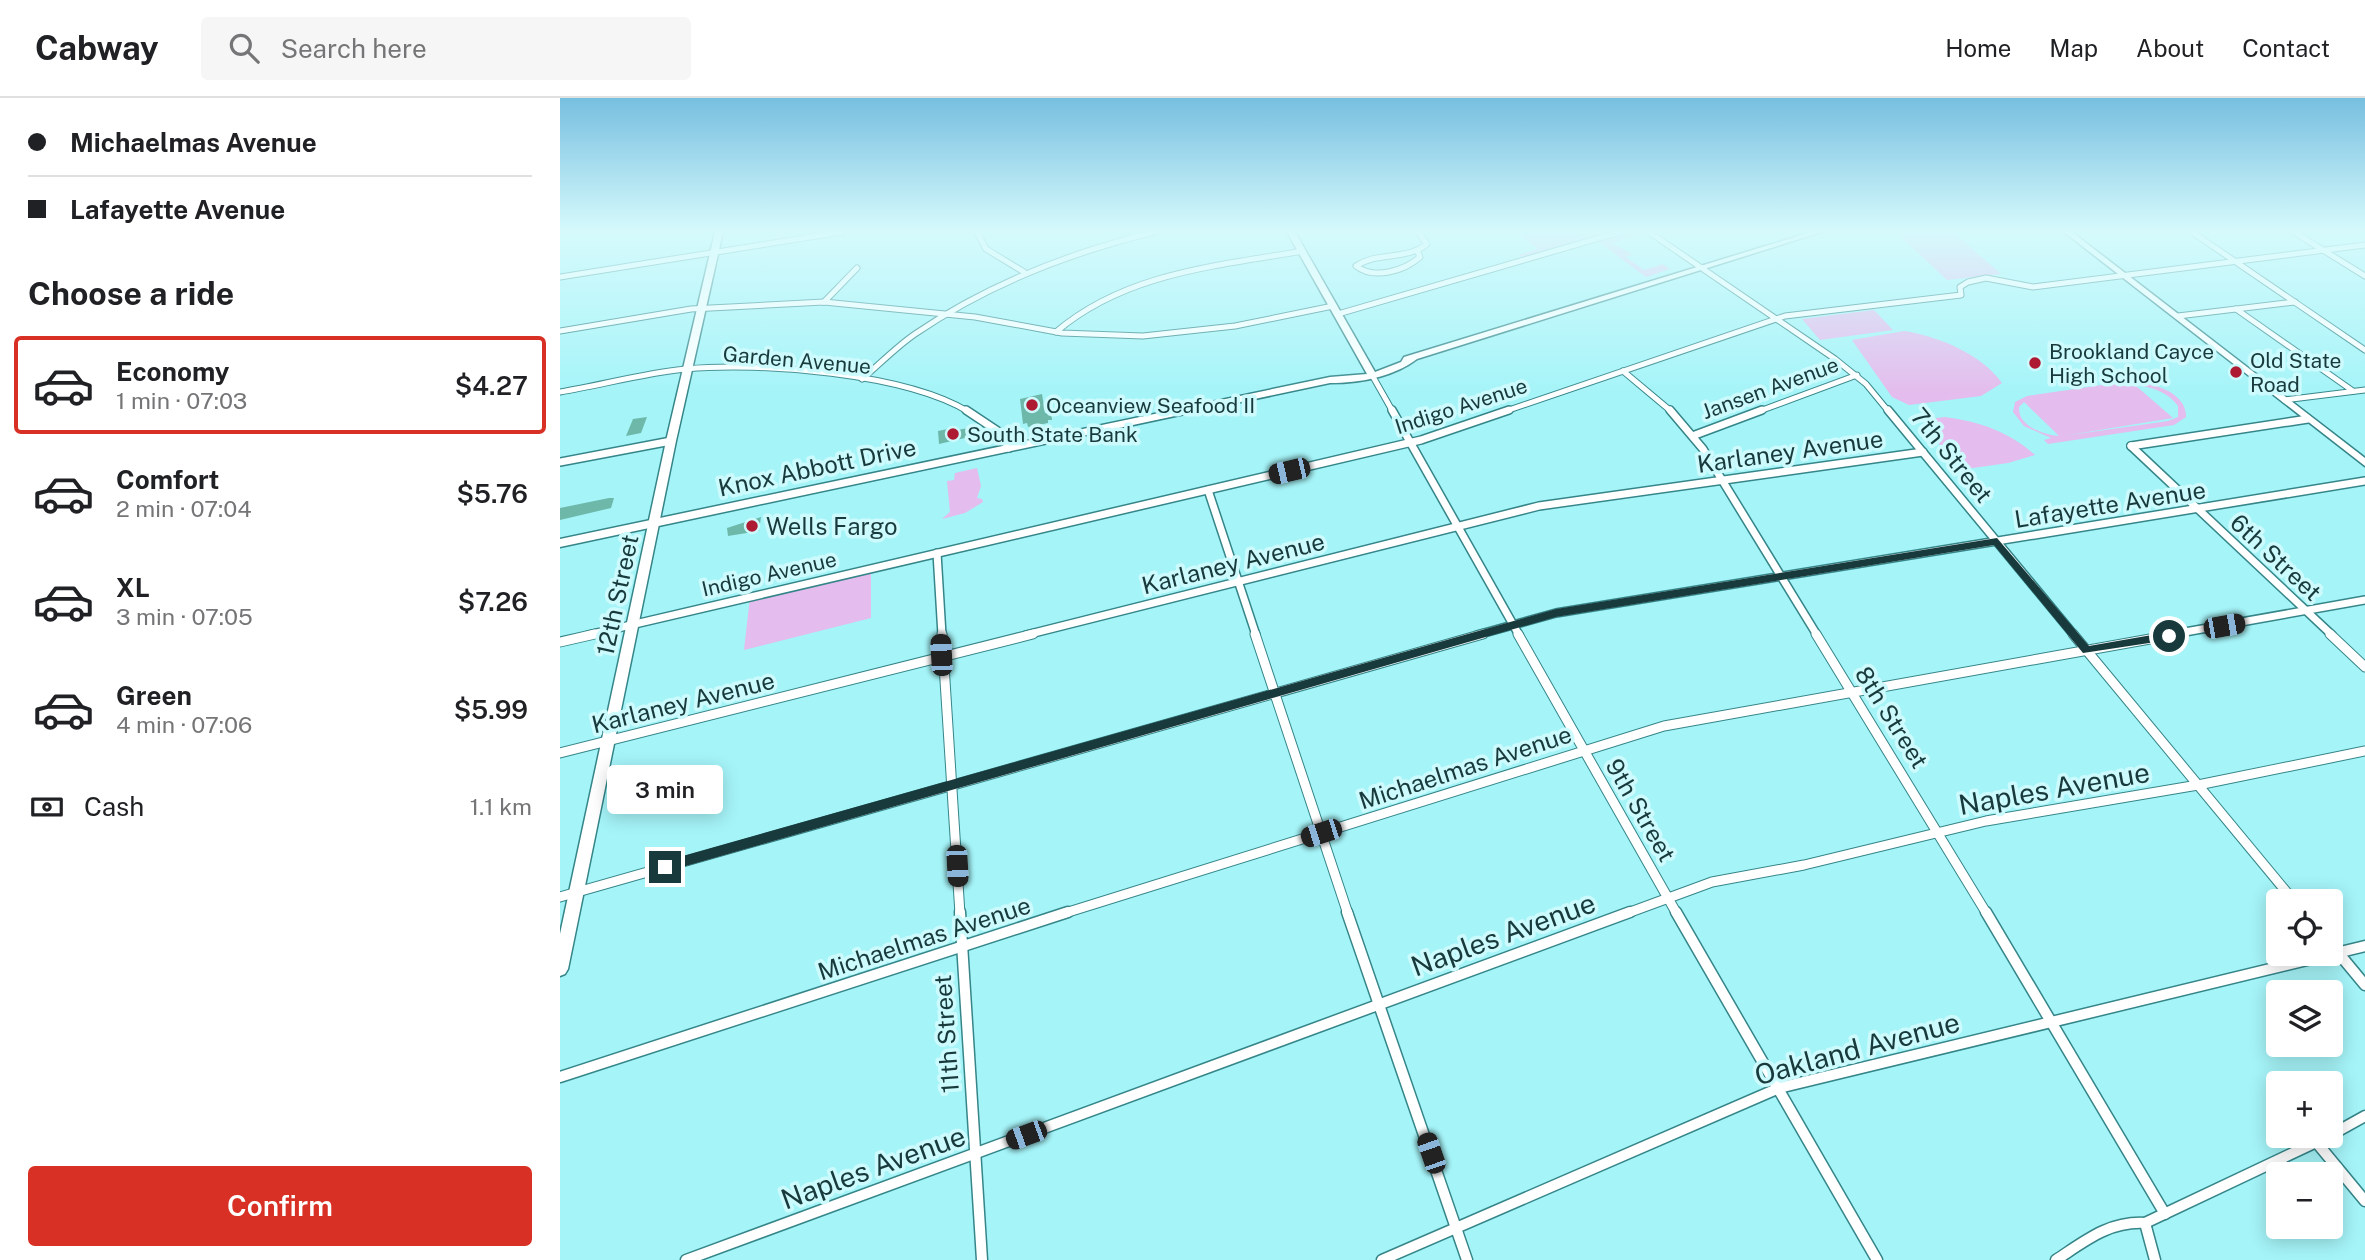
<!DOCTYPE html>
<html lang="en">
<head>
<meta charset="utf-8">
<style>
	body { margin:0; font-family:"Public Sans",sans-serif; background:#f6f6f6; color:#202124; height:100vh; display:flex; flex-direction:column; font-size:26px; white-space:nowrap }
	* { box-sizing:border-box; margin:0 }
	p { font-size:23px; color:#757577 }
	.icon { flex:none; width:38px; height:38px; fill:none; stroke:currentColor; stroke-width:2; stroke-linecap:round; stroke-linejoin:round }
	.map { position:relative; flex:1; overflow:hidden }
	.side { display:flex; flex-direction:column; background:#fff; width:560px }
	.side>* { flex:none }
	.hud { display:grid; align-content:center; height:154px; padding:0 28px; background:#fff }
	.tools { position:absolute; left:1706px; top:791px; display:grid; gap:14px }
	.tools a { display:grid; place-items:center; width:77px; height:77px; border-radius:7px; background:#fff; box-shadow:0 4px 18px #0003; font-size:35px }
	.end { position:absolute; width:32px; height:32px; margin:-16px; border:9px solid #193a3c; background:#fff; box-shadow:0 0 0 4px #fff }
	.from { border-radius:50% }
	.bubble { position:absolute; height:49px; border-radius:7px; background:#fff; box-shadow:0 4px 18px #0003; font-size:23px; font-weight:600; line-height:49px; text-align:center }
	.car { position:absolute; width:21px; height:42px; margin:-21px -10px; border-radius:9px; box-shadow:0 0 5px 2px #0007; background:linear-gradient(#222 24%,#8ab4d8 0 40%,#222 0 76%,#8ab4d8 0 86%,#222 0) }
	.hud b { display:flex; align-items:center; gap:24px; height:66px; font-size:26px }
	.hud b+b { border-top:2px solid #e0e0e0 }
	.hud i { width:18px; height:18px; background:#202124 }
	ul { padding:0; list-style:none }
	li { display:flex; align-items:center; gap:21px; height:98px; margin:0 14px 10px; padding:0 14px; border:4px solid transparent; border-radius:7px }
	li div { flex:1 }
	li b { display:block; font-size:26px }
	li em { font-style:normal; font-weight:600 }
	li.current { border-color:#d93025 }
	li>.icon { width:63px; height:63px; stroke-width:1.5 }
	h2 { padding:0 28px; font-size:32px; line-height:84px }
	.pay { display:flex; align-items:center; gap:18px; height:77px; padding:0 28px; font-size:26px }
	.pay p { margin-inline-start:auto }
	.primary-button { display:flex; gap:14px; margin-top:auto; padding:14px 28px }
	.primary-button a { flex:1; height:80px; border-radius:7px; background:#d93025; color:#fff; font-size:28px; font-weight:600; line-height:80px; text-align:center }
	header { display:flex; align-items:center; gap:42px; box-sizing:border-box; height:98px; padding:0 35px; background:#fff; border-bottom:2px solid #e0e0e0 }
	header strong { font-size:33px }
	nav { display:flex; gap:38px; margin-inline-start:auto; font-size:24px }
	.search { width:490px; height:63px; background:#f6f6f6; display:flex; align-items:center; gap:18px; box-sizing:border-box; padding:0 24px; border-radius:7px; color:#757577; font-size:26px }
	main { display:flex; flex:1; min-height:0 }
	.map>svg:first-child { display:block }
	.green { fill:#e4bced; fill-rule:evenodd }
	.building { fill:#6eb8aa }
	.lines { fill:none; stroke-linecap:round; stroke-linejoin:round }
	.street-far3-casing { stroke:#358589; stroke-width:7 }
	.street-far2-casing { stroke:#358589; stroke-width:10 }
	.street-far1-casing { stroke:#358589; stroke-width:11 }
	.street-casing { stroke:#358589; stroke-width:13 }
	.secondary-casing { stroke:#358589; stroke-width:3 }
	.primary-casing { stroke:#358589; stroke-width:3 }
	.street-far3 { stroke:#fff; stroke-width:5 }
	.street-far2 { stroke:#fff; stroke-width:7 }
	.street-far1 { stroke:#fff; stroke-width:9 }
	.street { stroke:#fff; stroke-width:10 }
	.secondary { fill:#fff; fill-rule:evenodd }
	.primary { fill:#fff; fill-rule:evenodd }
	.route { fill:#193a3c }
	.poi-dot { fill:#ae1a31; stroke:#cdfbfd; stroke-width:2.5 }
	.labels { text-anchor:middle; dominant-baseline:central; stroke-width:7; stroke-linejoin:round; paint-order:stroke }
	.far-poi-label { font-size:21px; fill:#193a3c; stroke:#cdfbfd; text-anchor:start }
	.far-street-label { font-size:21px; fill:#193a3c; stroke:#cdfbfd }
	.street-label { font-size:24px; fill:#193a3c; stroke:#cdfbfd }
	.poi-label { font-size:24px; fill:#193a3c; stroke:#cdfbfd; text-anchor:start }
	.near-street-label { font-size:28px; fill:#193a3c; stroke:#cdfbfd }
</style>
</head>
<body>
<header>
<strong>Cabway</strong>
<div class="search"><svg class="icon" aria-label="search" viewBox="0 0 24 24"><circle cx="10" cy="10" r="6"/><path d="M15 15l6 6"/></svg>Search here</div>
<nav><a>Home</a><a>Map</a><a>About</a><a>Contact</a></nav>
</header>
<main>
<section class="side">
<div class="hud">
<b><i class="from"></i>Michaelmas Avenue</b>
<b><i></i>Lafayette Avenue</b>
</div>
<h2>Choose a ride</h2>
<ul>
<li class="current"><svg class="icon" aria-label="car" viewBox="0 0 24 24"><path d="M5 17H2v-5l4-1 3-4h7l3 4 3 1v5h-3M9 17h6M6 11h13"/><circle cx="7" cy="17" r="2"/><circle cx="17" cy="17" r="2"/></svg><div><b>Economy</b><p>1 min · 07:03</p></div><em>$4.27</em></li>
<li><svg class="icon" aria-label="car" viewBox="0 0 24 24"><path d="M5 17H2v-5l4-1 3-4h7l3 4 3 1v5h-3M9 17h6M6 11h13"/><circle cx="7" cy="17" r="2"/><circle cx="17" cy="17" r="2"/></svg><div><b>Comfort</b><p>2 min · 07:04</p></div><em>$5.76</em></li>
<li><svg class="icon" aria-label="car" viewBox="0 0 24 24"><path d="M5 17H2v-5l4-1 3-4h7l3 4 3 1v5h-3M9 17h6M6 11h13"/><circle cx="7" cy="17" r="2"/><circle cx="17" cy="17" r="2"/></svg><div><b>XL</b><p>3 min · 07:05</p></div><em>$7.26</em></li>
<li><svg class="icon" aria-label="car" viewBox="0 0 24 24"><path d="M5 17H2v-5l4-1 3-4h7l3 4 3 1v5h-3M9 17h6M6 11h13"/><circle cx="7" cy="17" r="2"/><circle cx="17" cy="17" r="2"/></svg><div><b>Green</b><p>4 min · 07:06</p></div><em>$5.99</em></li>
</ul>
<div class="pay"><svg class="icon" aria-label="cash" viewBox="0 0 24 24"><path d="M3 7h18v10H3z"/><circle cx="12" cy="12" r="2"/></svg>Cash<p>1.1 km</p></div>
<div class="primary-button"><a>Confirm</a></div>
</section>
<div class="map">
<svg width="1805" height="1162" viewBox="0 0 1805 1162">
	<rect width="100%" height="100%" fill="#a5f4f8"/>
	<g class="green">
		<path d="M957,134h129l-34,11 20,11 -6,3 18,13 19,-6 7,5 -24,8 -51,-38 -70,20 -6,-4 19,-6z"/>
		<path d="M1336,134h57l48,42 -54,6z"/>
		<path d="M1314,212l19,20 -73,10 -18,-21z"/>
		<path d="M1344,233c34,5 77,23 98,52l-21,13 -72,9 -17,-8 -40,-57z"/>
		<path d="M1569,283c20,1 58,10 57,36l-12,8 -126,19 -4,-4 7,-2 -27,-12 -11,-14 2,-10 12,-6zM1575,287c17,2 33,7 43,21v11l-10,4 -105,15 110,-18zM1464,304l34,33v1c-16,-2 -40,-10 -39,-29z"/>
		<path d="M1385,319c35,5 63,14 90,38l-27,8 -42,6 -9,-3 -28,-34 -3,-13z"/>
		<path d="M417,370l4,18 -4,12 5,1 1,3 -18,11 -23,6 8,-7 -3,-31 7,-1 1,-7z"/>
		<path d="M311,471v49l-127,32 6,-53z"/>
	</g>
	<g class="building">
		<path d="M482,296l3,19 6,-1 1,8h-4v3l-20,4 -1,-4 -4,1 -3,-25z"/>
		<path d="M87,319l-6,16 -15,3 7,-17z"/>
		<path d="M397,329l1,3 10,-2 1,9 -30,7 -1,-13z"/>
		<path d="M49,400h5l-3,10 -51,12v-12z"/>
		<path d="M201,419l-2,14 -31,5 -1,-8z"/>
	</g>
	<g class="lines">
		<g class="street-far3-casing">
			<g id="street-far3">
				<path d="M417,134l9,17 38,23"/>
				<path d="M858,134l9,12c-21,17 -49,7 -71,22 18,14 48,5 64,-9l-2,-5"/>
				<path d="M1089,134l186,127 31,25 23,28"/>
				<path d="M1632,134l173,118"/>
				<path d="M1734,134l71,44"/>
				<path d="M0,179l282,-45"/>
				<path d="M264,204l33,-34"/>
				<path d="M1676,211l117,82"/>
				<path d="M778,216l282,-82"/>
				<path d="M1618,218l117,-14"/>
				<path d="M0,233l131,-22 133,-7 151,15 87,16 81,3 92,-10 98,-20"/>
				<path d="M496,234c69,-59 160,-66 247,-81"/>
				<path d="M1063,273l49,41"/>
				<path d="M812,277l21,37"/>
				<path d="M302,281c18,-15 34,-32 53,-45 73,-50 154,-81 239,-102"/>
				<path d="M0,294c42,-7 84,-19 126,-23 74,-7 219,4 283,43"/>
				<path d="M1724,302l81,-10"/>
				<path d="M943,314l282,-96 176,-21 -1,-8 8,-5 18,-4 47,9 332,-42"/>
				<path d="M1197,314l100,-37"/>
			</g>
		</g>
		<g class="street-far2-casing">
			<g id="street-far2">
				<path d="M406,312l33,22 10,16"/>
				<path d="M832,312l127,225"/>
				<path d="M1110,312l33,39 114,186"/>
				<path d="M1328,312l186,225"/>
				<path d="M1135,337l67,-25"/>
				<path d="M1571,348l201,189"/>
				<path d="M1571,348l177,-27"/>
				<path d="M0,364l111,-21"/>
				<path d="M648,392l48,145"/>
				<path d="M377,455l5,82"/>
				<path d="M28,537l833,-195 88,-30"/>
				<path d="M466,537l513,-129 384,-54"/>
				<path d="M917,537l79,-22 809,-132"/>
				<path d="M1608,537l197,-35"/>
			</g>
		</g>
		<g class="street-far1-casing">
			<g id="street-far1">
				<path d="M382,536l18,280"/>
				<path d="M695,536l93,280"/>
				<path d="M958,536l159,280"/>
				<path d="M1256,536l171,280"/>
				<path d="M1513,536l221,267"/>
				<path d="M1770,536l35,33"/>
				<path d="M0,544l35,-8"/>
				<path d="M0,655l473,-119"/>
				<path d="M0,799l923,-263"/>
				<path d="M502,816l602,-188 514,-92"/>
				<path d="M1065,816l87,-32 92,-17 182,-44 212,-36 167,-34"/>
			</g>
		</g>
		<g class="street-casing">
			<g id="street">
				<path d="M400,814l22,348"/>
				<path d="M787,814l120,348"/>
				<path d="M1116,814l201,348"/>
				<path d="M1426,814l179,302"/>
				<path d="M1771,846l34,41"/>
				<path d="M0,979l508,-165"/>
				<path d="M1771,1037l34,-19"/>
				<path d="M1757,1045l48,58"/>
				<path d="M1585,1125l10,37"/>
				<path d="M126,1162l944,-348"/>
				<path d="M822,1162l397,-172 586,-142"/>
				<path d="M1496,1162c29,-19 53,-39 89,-37l184,-87"/>
			</g>
		</g>
		<g class="secondary-casing">
			<g id="secondary">
				<path d="M155,134h8l-47,209 -108,528 -3,5 -5,2v-42l106,-493z"/>
				<path d="M1504,134h8l293,226v8z"/>
			</g>
		</g>
		<g class="primary-casing">
			<path id="primary" d="M727,134h8l80,140 26,-10 3,-5 407,-125h11l-405,127c-24,18 -57,24 -87,24l-770,164v-8l770,-162 37,-3z"/>
		</g>
		<use href="#street-far3" class="street-far3"/>
		<use href="#street-far2" class="street-far2"/>
		<use href="#street-far1" class="street-far1"/>
		<use href="#street" class="street"/>
		<use href="#secondary" class="secondary"/>
		<use href="#primary" class="primary"/>
	</g>
	<linearGradient id="sky" x2="0" y2="1"><stop stop-color="#77bfe0"/><stop offset="0.45" stop-color="#d6fafc"/><stop offset="1" stop-color="#d6fafc" stop-opacity="0"/></linearGradient>
	<rect width="1805" height="296" fill="url(#sky)"/>
	<path class="route" d="M1437,440l92,108 80,-14 5,4 -5,4 -86,13 -89,-108 -438,72 -891,255 -7,-5 7,-6 891,-252z"/>
	<g class="poi-dot">
		<circle cx="1475" cy="265" r="7"/>
		<circle cx="1676" cy="274" r="7"/>
		<circle cx="472" cy="307" r="7"/>
		<circle cx="393" cy="336" r="7"/>
		<circle cx="192" cy="428" r="7"/>
	</g>
	<g class="labels">
		<g class="far-poi-label">
			<text x="1489" y="253">Brookland Cayce<tspan x="1489" dy="24">High School</tspan></text>
			<text x="1690" y="262">Old State<tspan x="1690" dy="24">Road</tspan></text>
			<text x="486" y="307">Oceanview Seafood II</text>
			<text x="407" y="336">South State Bank</text>
		</g>
		<g class="far-street-label">
			<text transform="translate(237 262) rotate(5)">Garden Avenue</text>
			<text transform="translate(1210 290) rotate(-20)">Jansen Avenue</text>
			<text transform="translate(901 308) rotate(-18)">Indigo Avenue</text>
			<text transform="translate(209 476) rotate(-13)">Indigo Avenue</text>
		</g>
		<g class="street-label">
			<text transform="translate(1230 353) rotate(-8)">Karlaney Avenue</text>
			<text transform="translate(1392 357) rotate(51)">7th Street</text>
			<text transform="translate(257 369) rotate(-12)">Knox Abbott Drive</text>
			<text transform="translate(1550 406) rotate(-9)">Lafayette Avenue</text>
			<text transform="translate(1716 459) rotate(43)">6th Street</text>
			<text transform="translate(673 465) rotate(-14)">Karlaney Avenue</text>
			<text transform="translate(57 497) rotate(-78)">12th Street</text>
			<text transform="translate(123 604) rotate(-14)">Karlaney Avenue</text>
			<text transform="translate(1332 619) rotate(58)">8th Street</text>
			<text transform="translate(905 669) rotate(-18)">Michaelmas Avenue</text>
			<text transform="translate(1081 712) rotate(60)">9th Street</text>
			<text transform="translate(364 840) rotate(-18)">Michaelmas Avenue</text>
			<text transform="translate(386 936) rotate(-94)">11th Street</text>
		</g>
		<g class="poi-label">
			<text x="206" y="428">Wells Fargo</text>
		</g>
		<g class="near-street-label">
			<text transform="translate(1494 690) rotate(-10)">Naples Avenue</text>
			<text transform="translate(943 836) rotate(-20)">Naples Avenue</text>
			<text transform="translate(1297 950) rotate(-15)">Oakland Avenue</text>
			<text transform="translate(313 1069) rotate(-20)">Naples Avenue</text>
		</g>
	</g>
</svg>
<div class="tools">
<a><svg class="icon" aria-label="locate" viewBox="0 0 24 24"><circle cx="12" cy="12" r="6"/><path d="M12 2v4M12 18v4M2 12h4M18 12h4"/></svg></a>
<a><svg class="icon" aria-label="layers" viewBox="0 0 24 24"><path d="M12 4l9 5-9 5-9-5zM3 14l9 5 9-5"/></svg></a>
<a>+</a>
<a>−</a>
</div>
<i class="end from" style="left:1609px;top:538px"></i>
<i class="end" style="left:105px;top:769px"></i>
<div class="bubble" style="left:47px;top:667px;width:116px">3 min</div>
<i class="car" style="left:729px;top:373px;rotate:257deg"></i>
<i class="car" style="left:1664px;top:528px;rotate:80deg"></i>
<i class="car" style="left:381px;top:557px;rotate:357deg"></i>
<i class="car" style="left:761px;top:735px;rotate:252deg"></i>
<i class="car" style="left:397px;top:768px;rotate:177deg"></i>
<i class="car" style="left:466px;top:1037px;rotate:250deg"></i>
<i class="car" style="left:871px;top:1055px;rotate:341deg"></i>
</div>
</main>
</body>
</html>
